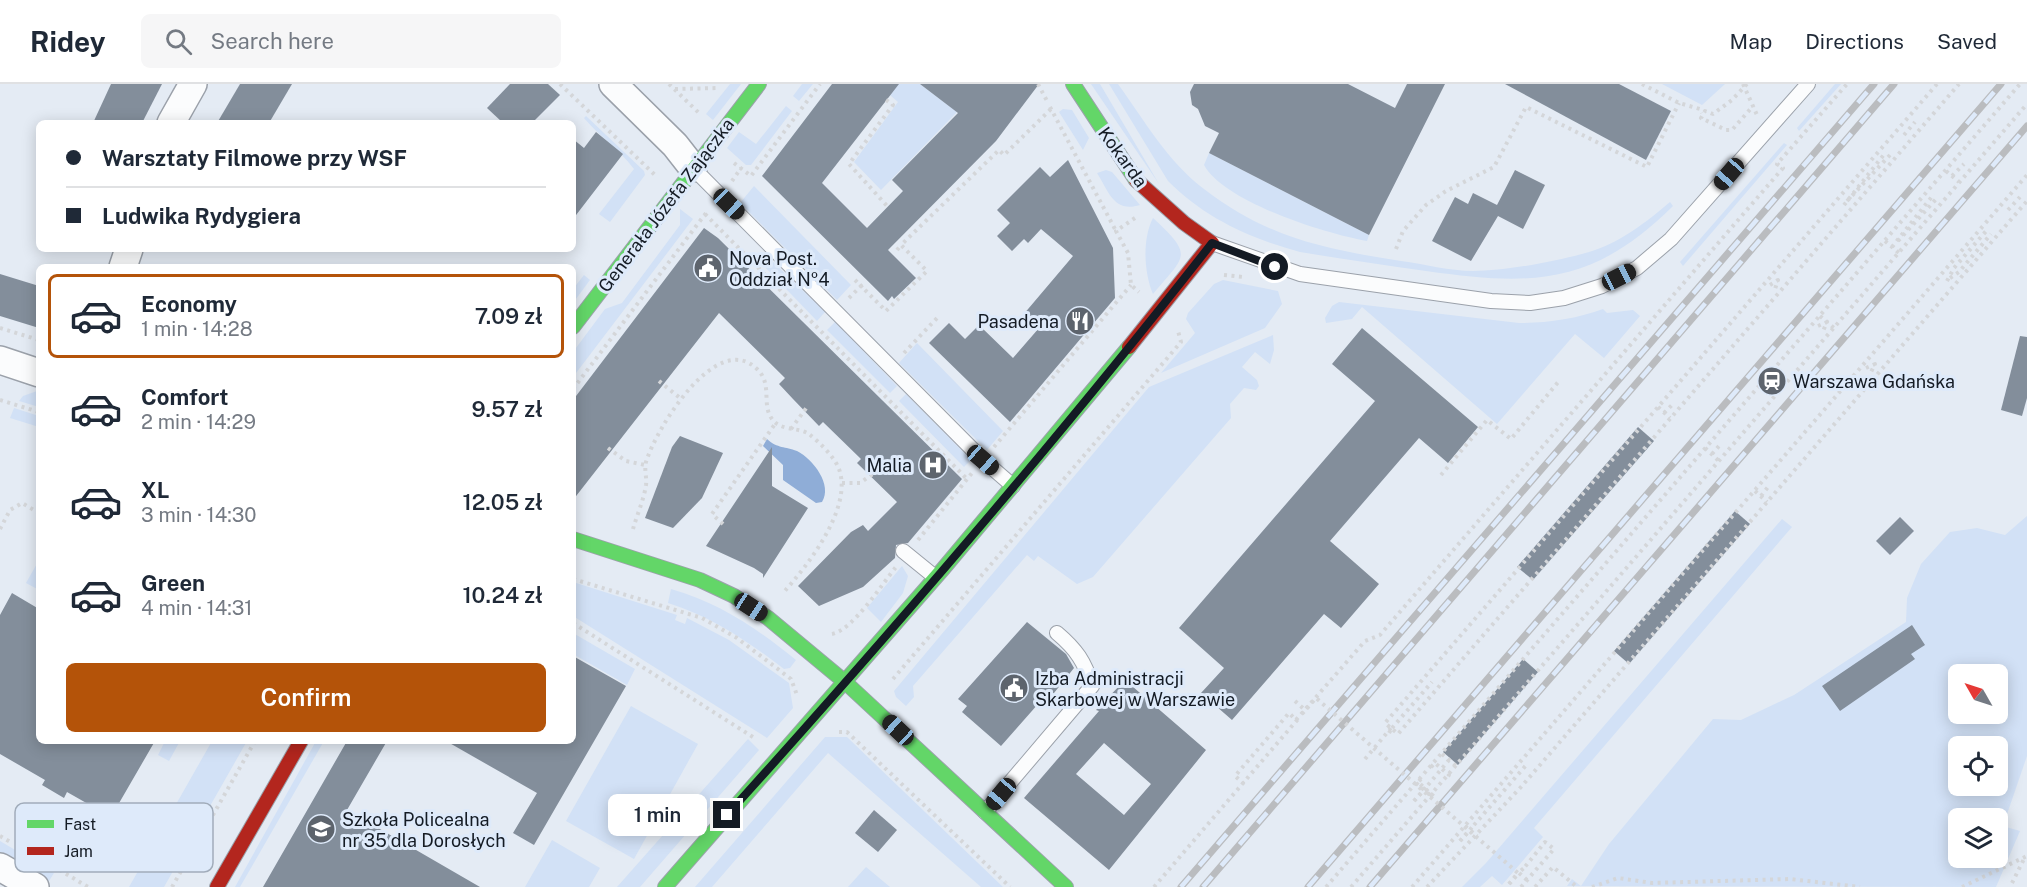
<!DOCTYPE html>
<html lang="en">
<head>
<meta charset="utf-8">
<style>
	body { margin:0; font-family:"Public Sans",sans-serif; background:#f6f6f7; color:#1f2937; height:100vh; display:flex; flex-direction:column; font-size:22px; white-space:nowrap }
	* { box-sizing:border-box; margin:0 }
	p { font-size:20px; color:#747a83 }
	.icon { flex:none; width:33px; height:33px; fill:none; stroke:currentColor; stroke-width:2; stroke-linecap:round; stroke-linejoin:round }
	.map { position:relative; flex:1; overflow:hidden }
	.drawer { position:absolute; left:36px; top:180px; width:540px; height:480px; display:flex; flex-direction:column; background:#fff; border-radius:9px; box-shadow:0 3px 15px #0003 }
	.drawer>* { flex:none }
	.guide { position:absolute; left:36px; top:36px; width:540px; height:132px; border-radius:9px; box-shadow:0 3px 15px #0003; display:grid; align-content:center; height:132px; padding:0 30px; background:#fff }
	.needle { width:39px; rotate:309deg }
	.buttons { position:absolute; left:1948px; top:580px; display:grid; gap:12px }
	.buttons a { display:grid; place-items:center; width:60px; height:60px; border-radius:9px; background:#fff; box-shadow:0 3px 15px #0003; font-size:30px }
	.end { position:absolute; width:27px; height:27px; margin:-14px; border:8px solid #141b24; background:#fff; box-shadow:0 0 0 3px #fff }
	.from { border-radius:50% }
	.bubble { position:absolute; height:42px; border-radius:9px; background:#fff; box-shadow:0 3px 15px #0003; font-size:20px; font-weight:600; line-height:42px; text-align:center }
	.car { position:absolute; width:18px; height:36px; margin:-18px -9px; border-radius:8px; box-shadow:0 0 4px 2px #0007; background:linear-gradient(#222 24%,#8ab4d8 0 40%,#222 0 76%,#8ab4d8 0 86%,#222 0) }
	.guide b { display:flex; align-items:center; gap:21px; height:57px; font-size:22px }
	.guide b+b { border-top:2px solid #e0e1e3 }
	.guide i { width:15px; height:15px; background:#1f2937 }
	ul { padding:10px 0 0; list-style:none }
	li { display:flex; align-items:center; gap:18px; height:84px; margin:0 12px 9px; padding:0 18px; border:3px solid transparent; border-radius:9px }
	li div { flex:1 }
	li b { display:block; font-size:22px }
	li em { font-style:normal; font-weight:600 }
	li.selected { border-color:#b45309 }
	li>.icon { width:54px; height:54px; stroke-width:1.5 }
	.button { display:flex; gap:12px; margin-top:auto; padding:12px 30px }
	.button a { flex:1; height:69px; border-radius:9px; background:#b45309; color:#fff; font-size:24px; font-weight:600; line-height:69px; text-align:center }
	header { display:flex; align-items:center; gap:36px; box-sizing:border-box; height:84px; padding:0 30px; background:#fff; border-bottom:2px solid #e0e1e3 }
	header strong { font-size:28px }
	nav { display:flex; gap:33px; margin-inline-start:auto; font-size:21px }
	.search { width:420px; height:54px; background:#f6f6f7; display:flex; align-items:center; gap:15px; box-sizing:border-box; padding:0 21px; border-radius:9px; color:#747a83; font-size:22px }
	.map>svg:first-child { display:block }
	.green { fill:#d2e1f6; fill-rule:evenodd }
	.water { fill:#8fadd7 }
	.building { fill:#838e9b; fill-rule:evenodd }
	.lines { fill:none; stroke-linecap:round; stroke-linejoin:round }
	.lane-casing { stroke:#9ba1aa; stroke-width:16 }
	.street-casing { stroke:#9ba1aa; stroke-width:30 }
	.fast-casing { stroke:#9ba1aa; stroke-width:16 }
	.jam-casing { stroke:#9ba1aa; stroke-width:16 }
	.path { stroke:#d4d6d9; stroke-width:4; stroke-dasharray:3 4.5; stroke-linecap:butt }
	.lane { stroke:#fbfcfd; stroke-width:14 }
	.street { stroke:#fbfcfd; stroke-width:27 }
	.fast { stroke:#63d668; stroke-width:14 }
	.jam { stroke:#b3261e; stroke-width:14 }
	.rail-casing { stroke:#babcbf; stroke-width:7 }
	.rail { stroke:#deeafa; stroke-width:4.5; stroke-dasharray:14; stroke-linecap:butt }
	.path-bridge { stroke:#d4d6d9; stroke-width:4; stroke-dasharray:3 4.5; stroke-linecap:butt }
	.route { stroke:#141b24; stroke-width:8 }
	.labels { text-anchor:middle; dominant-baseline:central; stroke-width:6; stroke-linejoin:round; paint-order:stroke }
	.street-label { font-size:18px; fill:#141b24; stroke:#deeafa }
	.poi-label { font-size:18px; fill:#141b24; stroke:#deeafa; text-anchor:start }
	.key { fill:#deeafa; stroke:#a1acba; stroke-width:1.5 }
	.key-label { font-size:16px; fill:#141b24 }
</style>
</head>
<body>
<header>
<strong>Ridey</strong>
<div class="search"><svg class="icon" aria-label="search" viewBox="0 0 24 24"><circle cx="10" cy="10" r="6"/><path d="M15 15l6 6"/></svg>Search here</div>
<nav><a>Map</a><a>Directions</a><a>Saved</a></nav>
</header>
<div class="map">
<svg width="2027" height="803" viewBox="0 0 2027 803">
	<rect width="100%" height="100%" fill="#e4ebf4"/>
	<g class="green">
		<path d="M730,0h11l-28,36 -7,-6z"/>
		<path d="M802,0h11l-14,17 -6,-5z"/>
		<path d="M898,0h22l37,28 -76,78 -27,-28 44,-60 -8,-7z"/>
		<path d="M1091,0h9l59,100z"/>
		<path d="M1109,0h9c26,36 50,78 86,105 64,49 120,60 197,72 23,3 49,10 72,10 33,0 85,-10 116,-19 29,-8 59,-31 81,-50l3,4c-81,80 -140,80 -247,65 -42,-6 -84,-12 -126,-19 -51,-14 -95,-34 -132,-71z"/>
		<path d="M1662,0h63l-23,21z"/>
		<path d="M1835,0h6l-42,47 -2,-3z"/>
		<path d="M786,22l6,5 -41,54h-5l-19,-17 12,-16 17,12z"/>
		<path d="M1063,25l9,1 17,28 -6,12 -24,-38z"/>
		<path d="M586,32l58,55 1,4 -35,47 -11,-8 35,-45c-16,-21 -34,-32 -50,-51z"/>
		<path d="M1784,59l3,2 -104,121 -3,-4z"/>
		<path d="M1209,69l160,82 -2,6c-41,-7 -143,-39 -163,-76z"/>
		<path d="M1106,86l6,2 28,33c-26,8 -31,-13 -43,-32z"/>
		<path d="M754,102l97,99 -14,15 -97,-97z"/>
		<path d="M680,125l13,10 -120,158v-25l32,-43 17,-6 58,-78z"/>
		<path d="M1153,134c41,38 33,37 0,76 -9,-21 -11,-55 0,-76z"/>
		<path d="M765,170l60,58 -8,9 -58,-60z"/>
		<path d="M584,191l6,5 -17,23v-14z"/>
		<path d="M1223,196l55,11 4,13 -17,24 -104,45 34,-40 -9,-14 2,-6 26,-29z"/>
		<path d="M1339,218l180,21c28,0 57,-4 84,-14l4,4 26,-3 7,6 -36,42 -29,-24 -78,90 -135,-117 -10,12 -26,4 -1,-5 7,-12z"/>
		<path d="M835,238l62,64 -7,7 -63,-63z"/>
		<path d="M1273,251l1,15 -4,14 -15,-12 -13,15 15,13 2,6 -3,4 -12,-2 -14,16 1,14 -138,159 -16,7 -39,-28 -4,5 -7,-6 -114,131 1,11 -8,9 -10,-9 -2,-6 255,-304z"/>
		<path d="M917,259l86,88 -16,19 -88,-87z"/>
		<path d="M37,307l2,1v15l-20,-6 4,-5z"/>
		<path d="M906,310l65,66 -7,7 -65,-66z"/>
		<path d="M14,324l25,8v11l-29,-9z"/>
		<path d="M2027,432v240l-22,64 1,7 14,4 -24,56 -429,-1 5,-7 9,7 28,-42 104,-125 28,1 53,-25 112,-73 1,-24 14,-34 29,-32 27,-4 28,7zM1959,591h39v39h-39zM1959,663h39v39h-39zM1959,735h39v39h-39z"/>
		<path d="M1782,435l10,8 -258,301 9,9 -41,48 -10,-9 -12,11h-18l24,-24z"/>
		<path d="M39,476v30l-13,-7z"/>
		<path d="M902,482l6,10 -5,17 -22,29 -14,-14z"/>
		<path d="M573,498l104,33 -2,5 10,4 2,-6 42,22 60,43 4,25 -26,30 -194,-122z"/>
		<path d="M671,505c51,15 85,39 125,71l-6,8 -6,1c-38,-29 -70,-51 -116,-66z"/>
		<path d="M573,549l62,36 -8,16 -54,-31z"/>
		<path d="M631,622l67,38 -64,115 -68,-38z"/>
		<path d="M825,653h22l156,150h-22l-153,-134 -116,134h-17z"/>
		<path d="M748,655l11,11 -119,137h-23z"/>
		<path d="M165,657h15l-11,20 -11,-6z"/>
		<path d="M212,657h35l-83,146h-35z"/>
		<path d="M316,657h8l-84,146h-5z"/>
		<path d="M552,756l48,28 -11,19h-64z"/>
		<path d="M0,757l54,32 -5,8 -49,-28z"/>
		<path d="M866,783l24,20h-42z"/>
	</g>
	<path class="water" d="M767,355c11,10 18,7 30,12 16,8 36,34 25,51l-6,1 -33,-23v-15l-20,-19z"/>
	<g class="building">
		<path d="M111,0h51l-20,39h-49z"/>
		<path d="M240,0h52l-23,39h-52z"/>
		<path d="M510,0h38l12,11 -28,28h-29l-16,-15z"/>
		<path d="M832,0h67l-77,99 45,45 36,-37 -11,-11 66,-67 -38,-29h119l-43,57 -108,109 28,28 -22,21 -2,-3 -4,5 -126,-125z"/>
		<path d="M1194,0h154l47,24 12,-24h38l-76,151 -160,-82 10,-20 -14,-7 -7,-17 -6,-4 -2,-13z"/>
		<path d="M1505,0h114l52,27 -25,49z"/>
		<path d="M596,48l27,22 -50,65v-80l11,9z"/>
		<path d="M1068,76l45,88 2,50 -105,124 -81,-79 20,-20 16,16 14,-14 34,33 26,-30 -16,-13 50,-59 -32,-27 -13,14 -4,-4 -12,12 -15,-15 13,-13 -13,-13 43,-43 10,10z"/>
		<path d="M1515,86l30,15 -22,44 -25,-13 -27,45 -39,-20 23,-44 13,7 5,-11 24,12z"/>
		<path d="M704,144l14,10 244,241 -54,64 -12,2 -1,13 -32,29 -44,19 -21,-20 53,-54 12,-7 5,6 29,-29 -40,-39 4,-4 -38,-37 -4,4 -26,-27 -14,-15 6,-6 -66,-65 -146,187v-100z"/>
		<path d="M0,190l39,12v42l-39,-12z"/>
		<path d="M1362,244l116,99 -30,36 -29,-25 -89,103 49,43 -38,44 -17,-14 -92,106 -31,-27 23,-25 -45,-40 196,-227 -43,-37z"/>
		<path d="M2020,252l7,1v61l-5,18 -21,-6z"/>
		<path d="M1638,343l16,14 -121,139 -16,-13z"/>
		<path d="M680,352l43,17 -21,45 -29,30 -28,-10 27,-71z"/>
		<path d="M772,363v39l36,22 -45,70v-4l-9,-6 -48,-22z"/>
		<path d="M1735,427l15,13 -121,140 -15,-13z"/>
		<path d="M1900,433l14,14 -24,24 -14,-14z"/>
		<path d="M12,509l27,16v132h116l-44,76 -44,-25 -3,6 -22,-13 3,-5 -45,-26v-139z"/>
		<path d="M1027,538l39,32 8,14 -24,30 -4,-3 -45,51 -39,-34 5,-6 -9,-7z"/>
		<path d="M1912,541l13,20 -14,9 4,5 -75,52 -18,-25z"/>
		<path d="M573,572l53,30 -92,159 -21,-12 24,-40 -91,-52h127z"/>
		<path d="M1523,575l15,13 -80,93 -15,-13z"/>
		<path d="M1125,596l81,70 -97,120 -85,-72 75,-87 -3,-1zM1104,659l47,41 -27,31 -48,-41z"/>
		<path d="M347,657h40l-40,69 133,77h-217z"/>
		<path d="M874,726l23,20 -19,22 -23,-19z"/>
	</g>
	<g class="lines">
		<g class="lane-casing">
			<g id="lane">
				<path d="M693,84l290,292 30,26"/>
				<path d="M1212,159l88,31 191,27 39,2 34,-5 38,-12 35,-18 34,-29 137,-155"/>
				<path d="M903,467l32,26"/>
				<path d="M985,728l107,-126c-7,-24 -16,-37 -35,-53"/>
			</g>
		</g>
		<g class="street-casing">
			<g id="street">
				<path d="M613,0l62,61 18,23"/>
				<path d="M171,39l22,-39"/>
				<path d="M123,183l6,-18"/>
				<path d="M0,276l39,13"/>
				<path d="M0,783l35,20"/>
			</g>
		</g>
		<g class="fast-casing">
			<g id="fast">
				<path d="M1073,0l63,96"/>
				<path d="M573,243l186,-243"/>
				<path d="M573,455l127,41 34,16 34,22 77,64 221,205"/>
				<path d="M665,803l278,-318 186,-222"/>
			</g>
		</g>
		<g class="jam-casing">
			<g id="jam">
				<path d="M1129,263l83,-104 -28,-20 -48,-43"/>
				<path d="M217,803l84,-146"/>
			</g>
		</g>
		<g class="path">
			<path d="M560,0l95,91"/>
			<path d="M669,0l30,29 -1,2"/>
			<path d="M1038,0l9,17"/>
			<path d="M1642,0l37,19 21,6 2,4"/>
			<path d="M1743,0l14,31"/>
			<path d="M1747,0l-15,16 -19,14 -8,-3 -4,7 25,12h6l21,-24"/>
			<path d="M1937,0l-552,639 13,11 561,-650"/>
			<path d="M675,5l44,-1"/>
			<path d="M886,16l7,5 -44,59 39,43"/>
			<path d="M1050,23l66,124"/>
			<path d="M1904,51l11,-13"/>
			<path d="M734,79l17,13 69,-92"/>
			<path d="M1946,87l13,11"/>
			<path d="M1952,92l12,-12"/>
			<path d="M732,97l9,-13"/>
			<path d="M1847,117l43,-46"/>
			<path d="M1844,121l42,-53"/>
			<path d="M2008,126l12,-13"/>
			<path d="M705,130l262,265"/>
			<path d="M1135,134l-19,13 12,22 3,32 8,7"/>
			<path d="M1885,157l14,12"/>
			<path d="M1898,157l40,-44"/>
			<path d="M1892,163l42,-53"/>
			<path d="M1396,165l7,-18 23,-26 20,-14 48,-24 32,-60 121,60 32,-64"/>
			<path d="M897,166l4,-5"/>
			<path d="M1224,191l19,2"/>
			<path d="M1950,194l9,-6 32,-38"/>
			<path d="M855,196l6,6 3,-2"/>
			<path d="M1947,197l7,-13 33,-38"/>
			<path d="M1770,201l8,-5 -3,9"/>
			<path d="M849,214l12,-12 25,25 41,-40 -26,-26 98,-95 5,5 47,-46"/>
			<path d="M1820,232l14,12"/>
			<path d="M1818,242l9,-4 -4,9"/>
			<path d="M0,244l39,12"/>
			<path d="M904,269l33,-35"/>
			<path d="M1866,284l9,-4 -4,8"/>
			<path d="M659,297l21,17"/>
			<path d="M573,305l133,-176"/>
			<path d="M0,316l39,12"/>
			<path d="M1658,323l12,11"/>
			<path d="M1664,329l8,-8"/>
			<path d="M791,345l16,-22"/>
			<path d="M994,363l137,-162"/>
			<path d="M608,364l18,13 19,4"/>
			<path d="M1705,364l14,13"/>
			<path d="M1712,370l7,-8"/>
			<path d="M1441,391l46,-55 24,19 48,-58"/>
			<path d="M842,399h18l14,-10"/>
			<path d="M1755,407l12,11"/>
			<path d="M1761,412l7,-9"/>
			<path d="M723,440l-11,-10 63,-90"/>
			<path d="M0,445l10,-19 12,-7 17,10"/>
			<path d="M633,445c4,-14 11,-30 13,-44 1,-8 -2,-15 0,-23 9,-31 70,-133 111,-93 16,15 4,35 15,50 8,12 26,8 37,15 10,8 25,22 30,35 14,39 -31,96 -56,124"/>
			<path d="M918,456l54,-67"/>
			<path d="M573,495l129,39 35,20 54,41 6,16"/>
			<path d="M573,539l183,116"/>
			<path d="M832,550c21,-4 50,-50 64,-67"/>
			<path d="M893,595l288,-337 -3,-11"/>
			<path d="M1295,617l10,9"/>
			<path d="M1392,644l40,-46"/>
			<path d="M839,648h8l163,155"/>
			<path d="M1442,670l14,12"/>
			<path d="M1365,675l26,-31"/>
			<path d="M1416,699l14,12"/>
			<path d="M1244,700l-9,-8 54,-63 7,7 69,-79 15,-6 403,-467 -6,-4 70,-80"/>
			<path d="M1428,701l21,-25"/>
			<path d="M1414,717l10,-11"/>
			<path d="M1474,741l54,-62"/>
			<path d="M1465,742l12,10"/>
			<path d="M0,752l12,7"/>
			<path d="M1460,757l10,-11"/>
			<path d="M53,782l35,21"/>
			<path d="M2012,799l13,-26"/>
			<path d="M1509,800l10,-11 8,7"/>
			<path d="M172,803l83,-146"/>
			<path d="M1154,803l144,-168"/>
			<path d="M1326,803l694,-803"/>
			<path d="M1351,803l676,-783"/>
			<path d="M1412,803l615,-712"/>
			<path d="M1427,803l94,-100 506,-586"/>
			<path d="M1521,803l33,-38 -9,-7 -21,26"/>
			<path d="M1535,803l18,-20 24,20"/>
			<path d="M1592,803l26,-9 34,5 138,-4 70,8"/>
			<path d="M1962,803l65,-31"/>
		</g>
		<use href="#lane" class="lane"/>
		<use href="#street" class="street"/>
		<use href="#fast" class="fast"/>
		<use href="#jam" class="jam"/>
		<g class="rail-casing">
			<g id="rail">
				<path d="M1181,803l693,-803"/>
				<path d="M1203,803l691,-803"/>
				<path d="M1308,803l693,-803"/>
				<path d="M1370,803l657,-761"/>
			</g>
		</g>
		<use href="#rail" class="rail"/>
		<g class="path-bridge">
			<path d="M1302,630l14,-16 202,175 6,-5"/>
			<path d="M1389,649l3,-5"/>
			<path d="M1431,683l4,-4 14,12 -4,4"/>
			<path d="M1421,695l-3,3 14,13 3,-4"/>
			<path d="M1414,717l14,-16"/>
			<path d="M1460,757l14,-16"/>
			<path d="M1509,800l9,-11"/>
		</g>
	</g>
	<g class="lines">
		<path class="route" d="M727,731c167,-185 331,-375 485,-572l63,24"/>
	</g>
	<defs>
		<g id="civic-disc" transform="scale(1.5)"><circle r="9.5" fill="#5d646d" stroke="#deeafa"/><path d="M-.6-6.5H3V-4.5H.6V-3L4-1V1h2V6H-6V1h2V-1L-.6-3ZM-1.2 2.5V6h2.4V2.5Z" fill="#fff"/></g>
		<g id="restaurant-disc" transform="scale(1.5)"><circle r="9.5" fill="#5d646d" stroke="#deeafa"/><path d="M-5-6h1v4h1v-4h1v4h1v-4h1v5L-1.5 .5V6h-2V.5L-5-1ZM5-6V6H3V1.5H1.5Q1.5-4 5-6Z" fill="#fff"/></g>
		<g id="station-disc" transform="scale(1.5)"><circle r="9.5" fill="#5d646d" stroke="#deeafa"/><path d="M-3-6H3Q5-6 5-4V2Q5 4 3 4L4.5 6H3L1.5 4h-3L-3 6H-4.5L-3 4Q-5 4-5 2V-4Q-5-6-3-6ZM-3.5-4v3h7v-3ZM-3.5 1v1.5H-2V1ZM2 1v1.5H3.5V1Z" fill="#fff"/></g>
		<g id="hospital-disc" transform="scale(1.5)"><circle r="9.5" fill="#5d646d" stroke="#deeafa"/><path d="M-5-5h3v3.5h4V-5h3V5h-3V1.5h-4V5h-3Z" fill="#fff"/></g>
		<g id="university-disc" transform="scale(1.5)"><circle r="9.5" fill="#5d646d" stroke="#deeafa"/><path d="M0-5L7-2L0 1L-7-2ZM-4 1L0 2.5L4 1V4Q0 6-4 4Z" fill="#fff"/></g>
	</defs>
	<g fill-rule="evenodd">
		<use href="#civic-disc" x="708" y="184"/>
		<use href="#restaurant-disc" x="1080" y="237"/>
		<use href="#station-disc" x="1772" y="297"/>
		<use href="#hospital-disc" x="933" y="381"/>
		<use href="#civic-disc" x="1014" y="604"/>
		<use href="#university-disc" x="321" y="745"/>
	</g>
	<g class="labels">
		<g class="street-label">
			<text transform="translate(1123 73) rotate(54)">Kokarda</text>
			<text transform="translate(666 121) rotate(-53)">Generała Józefa Zajączka</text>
		</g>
		<g class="poi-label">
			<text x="729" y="174">Nova Post.<tspan x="729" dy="21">Oddział №4</tspan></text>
			<text x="1059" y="237" text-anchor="end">Pasadena</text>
			<text x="1793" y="297">Warszawa Gdańska</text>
			<text x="912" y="381" text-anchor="end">Malia</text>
			<text x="1035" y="594">Izba Administracji<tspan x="1035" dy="21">Skarbowej w Warszawie</tspan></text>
			<text x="342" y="735">Szkoła Policealna<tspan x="342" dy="21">nr 35 dla Dorosłych</tspan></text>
		</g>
	</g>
	<rect x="15" y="719" width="198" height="69" rx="9" class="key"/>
	<rect x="27" y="736" width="27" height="8" fill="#63d668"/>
	<rect x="27" y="763" width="27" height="8" fill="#b3261e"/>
	<g class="key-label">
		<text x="64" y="746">Fast</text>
		<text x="64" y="773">Jam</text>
	</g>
</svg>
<div class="buttons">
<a><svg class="needle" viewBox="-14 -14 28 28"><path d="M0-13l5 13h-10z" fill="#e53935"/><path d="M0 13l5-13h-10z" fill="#747a83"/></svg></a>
<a><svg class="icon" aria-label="locate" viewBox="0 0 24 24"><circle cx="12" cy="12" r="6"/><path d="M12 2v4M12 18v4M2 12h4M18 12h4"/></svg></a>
<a><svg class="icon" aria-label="layers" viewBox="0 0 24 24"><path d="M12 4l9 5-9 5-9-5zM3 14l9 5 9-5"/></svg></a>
</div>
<i class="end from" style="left:1275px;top:183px"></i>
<i class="end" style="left:727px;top:731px"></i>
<div class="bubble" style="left:608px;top:710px;width:99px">1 min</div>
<i class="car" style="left:1729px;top:90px;rotate:221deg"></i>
<i class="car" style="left:729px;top:120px;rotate:134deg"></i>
<i class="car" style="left:1619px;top:193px;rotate:63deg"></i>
<i class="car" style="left:983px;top:376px;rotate:131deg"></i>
<i class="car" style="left:751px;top:523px;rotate:123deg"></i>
<i class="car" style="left:898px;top:646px;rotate:313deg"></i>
<i class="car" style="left:1001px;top:710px;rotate:220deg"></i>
<div class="guide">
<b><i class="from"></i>Warsztaty Filmowe przy WSF</b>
<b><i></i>Ludwika Rydygiera</b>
</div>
<section class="drawer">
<ul>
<li class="selected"><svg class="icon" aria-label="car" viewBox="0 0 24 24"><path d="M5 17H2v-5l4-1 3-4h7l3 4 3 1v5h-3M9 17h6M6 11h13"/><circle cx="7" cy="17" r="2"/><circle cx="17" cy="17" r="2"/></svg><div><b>Economy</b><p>1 min · 14:28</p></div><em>7.09 zł</em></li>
<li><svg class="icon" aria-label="car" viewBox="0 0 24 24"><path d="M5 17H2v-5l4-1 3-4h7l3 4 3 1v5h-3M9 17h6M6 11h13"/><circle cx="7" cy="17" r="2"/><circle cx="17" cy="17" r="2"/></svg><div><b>Comfort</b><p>2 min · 14:29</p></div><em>9.57 zł</em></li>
<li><svg class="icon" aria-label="car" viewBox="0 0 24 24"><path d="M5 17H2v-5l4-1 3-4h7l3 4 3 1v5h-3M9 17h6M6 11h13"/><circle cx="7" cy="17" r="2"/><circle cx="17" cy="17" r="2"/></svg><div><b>XL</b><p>3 min · 14:30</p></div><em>12.05 zł</em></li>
<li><svg class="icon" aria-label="car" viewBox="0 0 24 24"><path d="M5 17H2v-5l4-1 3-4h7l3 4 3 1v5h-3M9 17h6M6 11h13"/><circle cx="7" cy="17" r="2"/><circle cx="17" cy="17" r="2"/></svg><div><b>Green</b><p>4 min · 14:31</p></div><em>10.24 zł</em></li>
</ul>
<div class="button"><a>Confirm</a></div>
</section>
</div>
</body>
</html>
